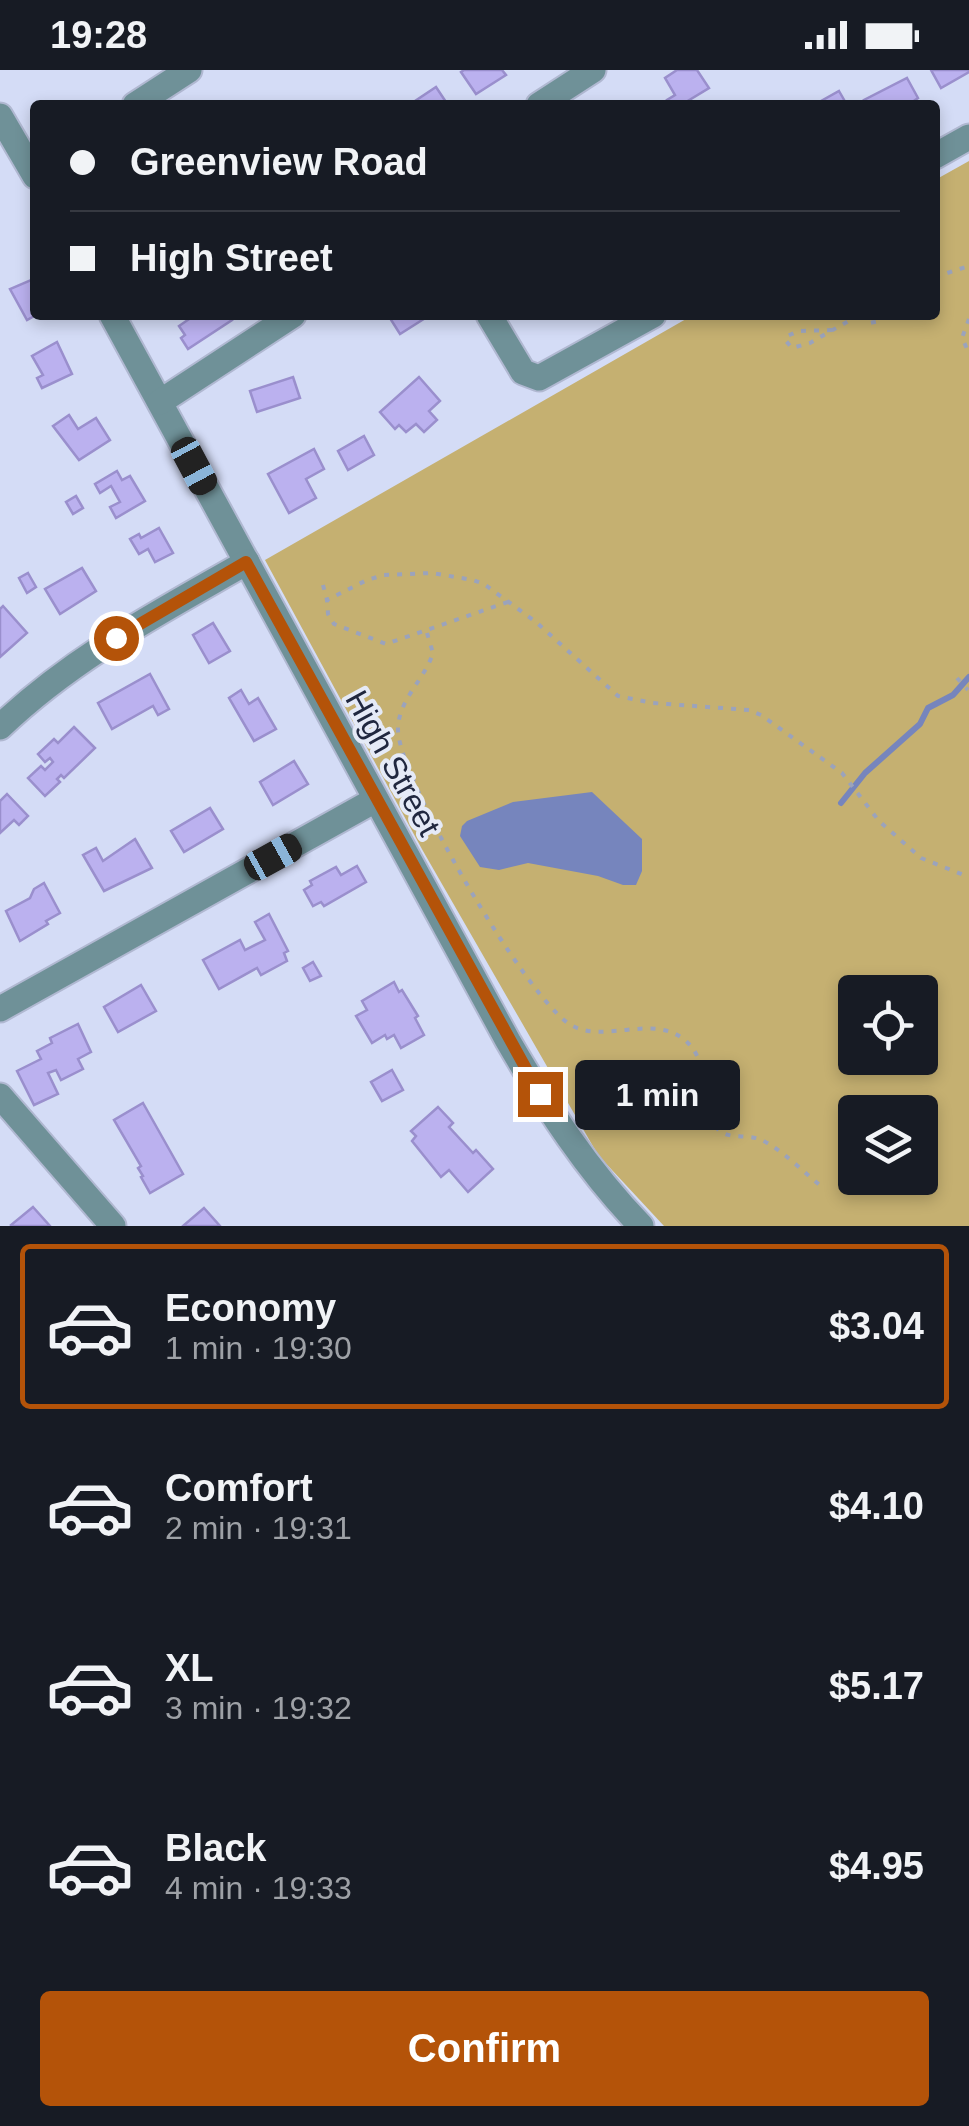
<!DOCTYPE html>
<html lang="en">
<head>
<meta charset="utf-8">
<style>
	body { margin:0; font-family:Helvetica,sans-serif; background:#20242c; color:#f1f3f6; height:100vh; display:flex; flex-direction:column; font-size:38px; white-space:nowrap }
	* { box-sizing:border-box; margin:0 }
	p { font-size:32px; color:#9ea1a6 }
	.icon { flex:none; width:55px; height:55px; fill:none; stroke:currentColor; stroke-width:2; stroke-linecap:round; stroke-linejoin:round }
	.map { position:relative; height:1156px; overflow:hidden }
	.sheet { display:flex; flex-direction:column; background:#171b24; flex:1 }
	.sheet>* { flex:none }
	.guide { position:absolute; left:30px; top:30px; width:910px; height:220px; border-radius:10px; box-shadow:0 5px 15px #0003; display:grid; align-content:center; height:220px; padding:0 40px; background:#171b24 }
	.fabs { position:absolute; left:838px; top:905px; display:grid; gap:20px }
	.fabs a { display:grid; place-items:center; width:100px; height:100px; border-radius:10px; background:#171b24; box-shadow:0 5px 15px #0003; font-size:50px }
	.end { position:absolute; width:45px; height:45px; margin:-22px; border:12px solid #b45309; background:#fff; box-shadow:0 0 0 5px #fff }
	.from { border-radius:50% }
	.bubble { position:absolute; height:70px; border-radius:10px; background:#171b24; box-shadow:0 5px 15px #0003; font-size:32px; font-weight:700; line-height:70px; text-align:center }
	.car { position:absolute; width:30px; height:60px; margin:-30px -15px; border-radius:12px; box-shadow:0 0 8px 2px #0007; background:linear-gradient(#222 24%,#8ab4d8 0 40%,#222 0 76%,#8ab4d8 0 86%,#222 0) }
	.guide b { display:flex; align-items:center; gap:35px; height:95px; font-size:38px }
	.guide b+b { border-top:2px solid #363941 }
	.guide i { width:25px; height:25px; background:#f1f3f6 }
	ul { padding:18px 0 0; list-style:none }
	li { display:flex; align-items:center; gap:30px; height:165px; margin:0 20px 15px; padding:0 20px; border:5px solid transparent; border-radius:10px }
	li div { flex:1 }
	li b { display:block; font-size:38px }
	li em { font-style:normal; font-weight:700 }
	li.active { border-color:#b45309 }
	li>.icon { width:90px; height:90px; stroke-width:1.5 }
	.action { display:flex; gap:20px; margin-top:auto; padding:20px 40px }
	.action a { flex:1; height:115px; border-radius:10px; background:#b45309; color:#fff; font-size:40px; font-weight:700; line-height:115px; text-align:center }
	.status { display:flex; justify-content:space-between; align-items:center; height:70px; padding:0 50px; background:#171b24; direction:ltr }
	.status svg { height:28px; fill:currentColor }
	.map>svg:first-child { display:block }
	.green { fill:#c5b071; fill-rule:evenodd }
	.water { fill:#7685bd }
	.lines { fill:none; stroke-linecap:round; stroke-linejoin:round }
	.stream { stroke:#7685bd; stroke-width:6 }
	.building { fill:#bbb1ef; stroke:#9a8fcd; stroke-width:2.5 }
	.minor-casing { stroke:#b0b8d1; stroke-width:29 }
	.path { stroke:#9ba3bc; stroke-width:4; stroke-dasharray:5 8; stroke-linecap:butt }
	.minor { stroke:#6f9198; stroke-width:25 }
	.route { stroke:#b45309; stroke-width:12 }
	.labels { text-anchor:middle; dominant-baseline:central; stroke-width:8; stroke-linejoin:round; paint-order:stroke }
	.street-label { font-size:32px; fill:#20273f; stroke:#e5eaf7 }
</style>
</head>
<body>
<div class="status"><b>19:28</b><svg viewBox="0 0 49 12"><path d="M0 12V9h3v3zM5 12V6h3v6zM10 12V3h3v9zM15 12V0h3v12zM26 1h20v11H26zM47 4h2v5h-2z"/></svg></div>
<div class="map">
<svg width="969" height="1156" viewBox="0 0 969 1156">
	<rect width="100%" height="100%" fill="#d4dcf6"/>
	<path class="green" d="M969,91v1065h-305l-66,-71 -175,-304 -158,-291 428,-245h242v-135zM855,922h65v66h-65zM855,1042h65v66h-65z"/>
	<path class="water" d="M592,722l50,47v32l-6,14h-13l-25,-9 -70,-13 -29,7 -19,-3 -20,-31 2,-10 5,-5 46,-19z"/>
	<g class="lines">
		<path class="stream" d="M841,733l24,-30 55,-49 8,-16 25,-13 16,-18"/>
	</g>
	<g class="building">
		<path d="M464,0h38l4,5 -30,19 -15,-22z"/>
		<path d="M677,0h20l12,18 -28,17h-11l-3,-5 8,-5 -10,-17z"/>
		<path d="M931,0h38v2l-28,16z"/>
		<path d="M907,8l11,20 -10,7h-41l-3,-5z"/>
		<path d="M436,17l12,18h-39z"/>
		<path d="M839,21l8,14h-33z"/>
		<path d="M31,210l4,7 1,28 -9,5 -17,-31z"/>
		<path d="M195,245h34l3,5 -44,29 -7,-11 4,-3 -6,-9z"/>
		<path d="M388,245h42l-30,19z"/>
		<path d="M57,272l15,32 -30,14 -5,-10 6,-3 -11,-19z"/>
		<path d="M293,307l7,21 -43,14 -7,-21z"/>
		<path d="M419,307l21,24 -11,10 8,9 -13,12 -8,-8 -10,8 -7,-7 -4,4 -15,-17z"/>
		<path d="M69,345l9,14 18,-11 14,22 -31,20 -26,-34z"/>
		<path d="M364,366l10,19 -26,15 -10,-19z"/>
		<path d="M314,379l10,20 -18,10 10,19 -27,15 -21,-39z"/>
		<path d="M117,401l5,9 8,-4 15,25 -29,17 -6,-11 10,-5 -9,-16 -11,7 -5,-9z"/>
		<path d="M76,426l7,12 -10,6 -7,-12z"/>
		<path d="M159,458l14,25 -18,9 -7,-13 -9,5 -9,-15 9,-5 2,4z"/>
		<path d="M82,498l14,23 -36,23 -15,-25z"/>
		<path d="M28,503l8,14 -9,6 -8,-15z"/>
		<path d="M3,536l24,27 -27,24v-48z"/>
		<path d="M213,553l17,28 -21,12 -16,-28z"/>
		<path d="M150,604l19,35 -11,6 -5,-9 -41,23 -14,-26z"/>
		<path d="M241,620l8,14 9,-6 18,31 -22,12 -25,-43z"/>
		<path d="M74,657l21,21 -31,30 -3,-3 -4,4 3,3 -15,14 -17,-18 13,-12 4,4 8,-8 -3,-4 -5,4 -7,-8 16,-15 4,4z"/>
		<path d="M294,691l14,23 -35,21 -13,-23z"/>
		<path d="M7,724l21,22 -9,9 -5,-5 -14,13v-32z"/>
		<path d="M210,738l13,21 -39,23 -13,-21z"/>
		<path d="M135,769l17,29 -48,23 -21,-36 13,-7 7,13z"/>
		<path d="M357,796l9,16 -42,24 -3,-4 -8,4 -9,-16 8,-5 -2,-4 26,-14 5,8z"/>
		<path d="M44,813l16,30 -14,8 2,3 -28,17 -14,-30 24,-13 4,-9z"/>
		<path d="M269,844l19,37 -4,2 3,8 -26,14 -4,-7 -38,21 -16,-29 37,-20 5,10 20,-10 -10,-18z"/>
		<path d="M313,892l8,14 -11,5 -7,-13z"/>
		<path d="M394,912l5,10 3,-2 16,26 -3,2 9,17 -23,13 -7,-13 -7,4 -2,-4 -13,8 -16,-27 11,-6 -5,-9z"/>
		<path d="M141,915l15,26 -38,21 -14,-25z"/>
		<path d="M78,954l13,28 -13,7 5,10 -22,11 -5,-10 -8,3 10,21 -24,11 -17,-34 24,-12 -4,-8 15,-8 -2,-5z"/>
		<path d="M392,1000l11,20 -21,11 -11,-19z"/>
		<path d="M143,1033l40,71 -33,19 -9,-16 2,-1 -5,-8 3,-2 -27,-46z"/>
		<path d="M438,1037l15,16 -4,4 24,26 3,-3 17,19 -25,23 -19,-22 -8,7 -29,-36 4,-5 -5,-5z"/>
		<path d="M33,1137l17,19h-38l-1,-1z"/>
		<path d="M204,1138l16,18h-37z"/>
	</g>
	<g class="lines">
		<g class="minor-casing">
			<g id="minor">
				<path d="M135,35l54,-35"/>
				<path d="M539,35l54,-35"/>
				<path d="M0,46l35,60"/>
				<path d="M935,86l34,-19"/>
				<path d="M112,245l396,726c39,67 79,129 133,185"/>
				<path d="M489,245l34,57 16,6 114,-63"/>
				<path d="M160,332l133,-87"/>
				<path d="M0,657c73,-70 160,-115 247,-165"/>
				<path d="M0,939l375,-209"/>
				<path d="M0,1026l113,130"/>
			</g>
		</g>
		<g class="path">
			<path d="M935,207l34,-11"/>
			<path d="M861,245l9,8 9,-2 3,-6"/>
			<path d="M969,249l-7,19 7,15"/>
			<path d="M832,260l-33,1 -12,5 -1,5 6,7 18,-5 42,-24 6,-4"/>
			<path d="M323,515l4,15"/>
			<path d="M508,532l-122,42 -52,-20 -6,-10 -1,-14 40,-20 17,-5 48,-2 41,7 11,4 52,38 82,74 35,7 96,7 12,5 81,58 37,48 42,37 48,19"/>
			<path d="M427,563l6,20c-8,26 -34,46 -35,75 -2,48 130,273 173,297 34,20 85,-14 117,18 22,21 12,61 29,85 9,12 29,6 42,11 21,8 47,36 66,50"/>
			<path d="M957,608l11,12"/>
		</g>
		<use href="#minor" class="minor"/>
	</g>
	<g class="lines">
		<path class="route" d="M116,568l130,-76 294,532"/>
	</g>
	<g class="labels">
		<g class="street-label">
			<text transform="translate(393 693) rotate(61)">High Street</text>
		</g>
	</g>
</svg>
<div class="fabs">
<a><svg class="icon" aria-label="locate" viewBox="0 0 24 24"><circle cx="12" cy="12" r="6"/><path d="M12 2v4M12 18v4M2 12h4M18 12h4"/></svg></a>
<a><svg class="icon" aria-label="layers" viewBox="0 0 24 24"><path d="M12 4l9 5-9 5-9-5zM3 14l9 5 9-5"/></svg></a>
</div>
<i class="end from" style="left:116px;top:568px"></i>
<i class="end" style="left:540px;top:1024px"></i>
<div class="bubble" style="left:575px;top:990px;width:165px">1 min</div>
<i class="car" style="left:194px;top:396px;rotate:152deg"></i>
<i class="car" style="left:273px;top:787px;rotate:61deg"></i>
<div class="guide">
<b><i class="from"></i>Greenview Road</b>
<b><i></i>High Street</b>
</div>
</div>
<section class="sheet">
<ul>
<li class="active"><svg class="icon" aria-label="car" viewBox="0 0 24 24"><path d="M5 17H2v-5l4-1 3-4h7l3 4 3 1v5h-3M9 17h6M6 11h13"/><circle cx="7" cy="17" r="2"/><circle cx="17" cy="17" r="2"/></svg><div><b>Economy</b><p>1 min · 19:30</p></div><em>$3.04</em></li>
<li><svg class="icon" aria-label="car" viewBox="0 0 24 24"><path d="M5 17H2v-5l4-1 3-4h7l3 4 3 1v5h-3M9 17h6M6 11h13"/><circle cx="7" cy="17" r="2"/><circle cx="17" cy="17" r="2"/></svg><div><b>Comfort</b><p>2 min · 19:31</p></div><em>$4.10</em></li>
<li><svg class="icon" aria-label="car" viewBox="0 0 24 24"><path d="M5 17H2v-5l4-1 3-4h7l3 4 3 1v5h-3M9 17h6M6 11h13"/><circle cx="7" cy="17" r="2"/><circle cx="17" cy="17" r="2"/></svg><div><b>XL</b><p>3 min · 19:32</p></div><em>$5.17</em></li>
<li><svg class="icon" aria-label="car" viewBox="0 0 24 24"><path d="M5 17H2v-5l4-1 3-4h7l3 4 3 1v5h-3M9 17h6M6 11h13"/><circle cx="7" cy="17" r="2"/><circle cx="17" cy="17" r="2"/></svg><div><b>Black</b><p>4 min · 19:33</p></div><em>$4.95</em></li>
</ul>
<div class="action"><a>Confirm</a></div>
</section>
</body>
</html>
